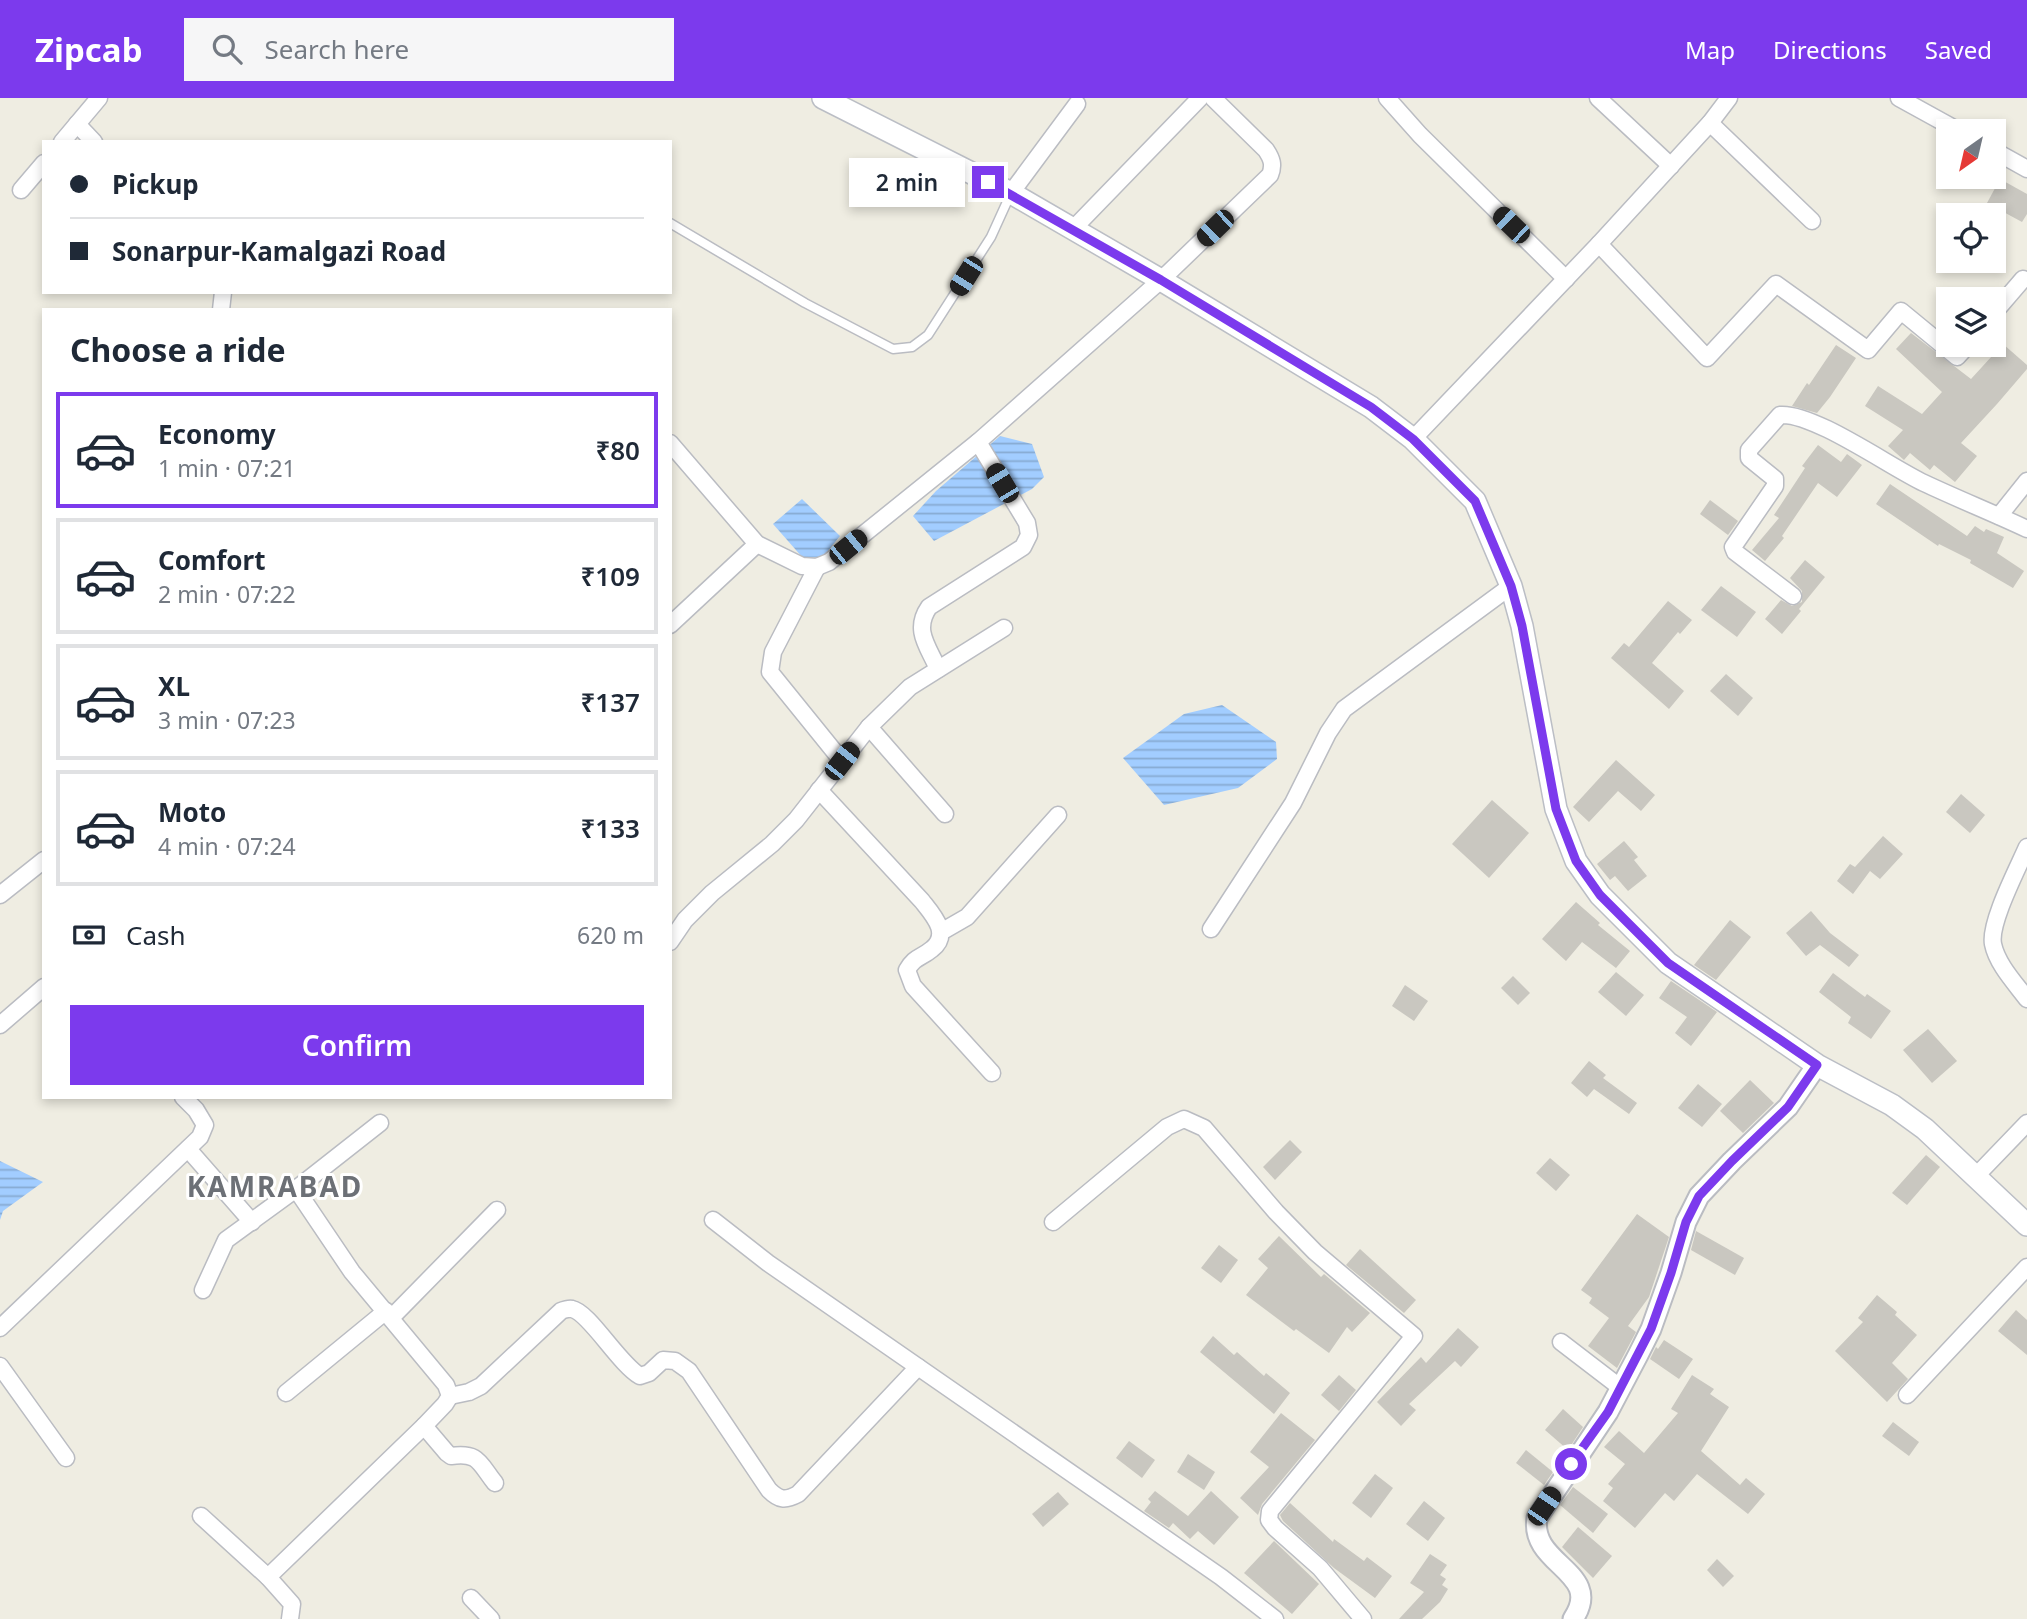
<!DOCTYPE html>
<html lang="en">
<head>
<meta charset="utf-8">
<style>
	body { margin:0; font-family:"Noto Sans",sans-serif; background:#f6f6f7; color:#1f2937; height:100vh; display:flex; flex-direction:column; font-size:26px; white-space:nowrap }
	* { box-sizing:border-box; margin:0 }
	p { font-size:23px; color:#747a83 }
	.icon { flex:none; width:38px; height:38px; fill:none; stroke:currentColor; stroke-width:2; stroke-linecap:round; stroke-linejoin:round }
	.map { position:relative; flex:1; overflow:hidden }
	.sheet { position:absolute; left:42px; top:210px; width:630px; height:791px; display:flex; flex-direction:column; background:#fff; border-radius:0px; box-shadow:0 4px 10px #0003 }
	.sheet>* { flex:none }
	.guide { position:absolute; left:42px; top:42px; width:630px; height:154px; border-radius:0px; box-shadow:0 4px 10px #0003; display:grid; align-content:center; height:154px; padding:0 28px; background:#fff }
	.needle { width:46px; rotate:214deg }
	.controls { position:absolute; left:1936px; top:21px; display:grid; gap:14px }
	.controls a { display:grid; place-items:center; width:70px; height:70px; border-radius:0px; background:#fff; box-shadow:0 4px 10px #0003; font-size:35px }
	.end { position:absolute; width:32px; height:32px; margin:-16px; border:9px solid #7c3aed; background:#fff; box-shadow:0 0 0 4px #fff }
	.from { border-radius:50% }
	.bubble { position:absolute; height:49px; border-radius:0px; background:#fff; box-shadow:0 4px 10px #0003; font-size:23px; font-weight:600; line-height:49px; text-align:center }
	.car { position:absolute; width:21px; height:42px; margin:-21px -10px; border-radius:9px; box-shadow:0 0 5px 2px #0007; background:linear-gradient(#222 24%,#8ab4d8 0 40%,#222 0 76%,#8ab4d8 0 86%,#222 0) }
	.guide b { display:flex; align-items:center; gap:24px; height:66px; font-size:26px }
	.guide b+b { border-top:2px solid #e0e1e3 }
	.guide i { width:18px; height:18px; background:#1f2937 }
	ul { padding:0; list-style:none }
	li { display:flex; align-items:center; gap:21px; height:116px; margin:0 14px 10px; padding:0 14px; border:4px solid #e0e1e3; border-radius:0px }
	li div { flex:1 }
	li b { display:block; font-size:26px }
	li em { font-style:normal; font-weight:600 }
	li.current { border-color:#7c3aed }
	li>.icon { width:63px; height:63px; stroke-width:1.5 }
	h2 { padding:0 28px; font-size:32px; line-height:84px }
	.pay { display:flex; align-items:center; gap:18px; height:77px; padding:0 28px; font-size:26px }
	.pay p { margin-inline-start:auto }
	.primary-button { display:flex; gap:14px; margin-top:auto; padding:14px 28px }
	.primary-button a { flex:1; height:80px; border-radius:0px; background:#7c3aed; color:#fff; font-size:28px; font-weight:600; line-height:80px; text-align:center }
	header { display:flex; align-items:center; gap:42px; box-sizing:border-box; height:98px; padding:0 35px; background:#7c3aed; color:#fff }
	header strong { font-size:33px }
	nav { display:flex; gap:38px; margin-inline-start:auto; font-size:24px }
	.search { width:490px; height:63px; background:#f6f6f7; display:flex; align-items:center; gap:18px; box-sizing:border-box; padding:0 24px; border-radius:0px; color:#747a83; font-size:26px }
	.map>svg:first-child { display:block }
	.water { fill:url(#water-rules) }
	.building { fill:#c9c7c0 }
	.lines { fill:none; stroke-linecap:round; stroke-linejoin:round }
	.service-casing { stroke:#babcc2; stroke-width:11 }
	.minor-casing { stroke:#babcc2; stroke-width:19 }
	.tertiary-casing { stroke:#babcc2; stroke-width:23 }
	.secondary-casing { stroke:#bbbec5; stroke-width:24 }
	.service { stroke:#fff; stroke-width:8 }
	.minor { stroke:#fff; stroke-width:16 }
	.tertiary { stroke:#fff; stroke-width:19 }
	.secondary { stroke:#fff; stroke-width:21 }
	.route { stroke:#7c3aed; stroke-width:9 }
	.labels { text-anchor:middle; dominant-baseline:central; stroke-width:6; stroke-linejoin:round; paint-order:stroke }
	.district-label { font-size:28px; font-weight:bold; letter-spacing:2px; fill:#6c7076; stroke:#fff }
</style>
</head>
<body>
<header>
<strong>Zipcab</strong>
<div class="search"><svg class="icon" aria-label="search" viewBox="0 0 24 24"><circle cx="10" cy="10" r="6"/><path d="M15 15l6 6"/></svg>Search here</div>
<nav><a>Map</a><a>Directions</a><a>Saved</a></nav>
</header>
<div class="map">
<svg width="2027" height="1521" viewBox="0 0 2027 1521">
	<defs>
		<pattern id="water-rules" width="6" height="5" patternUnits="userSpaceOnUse" patternTransform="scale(1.75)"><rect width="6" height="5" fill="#a2cdff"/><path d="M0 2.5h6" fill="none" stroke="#87aad2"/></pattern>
	</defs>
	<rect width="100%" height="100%" fill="#efede2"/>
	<g class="water">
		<path d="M1000,338l32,8 12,33 -12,12 -98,52 -21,-25 23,-25z"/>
		<path d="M802,401l38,37 -17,21 -20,1 -30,-34z"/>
		<path d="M1222,607l54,37 1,17 -39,29 -74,17 -41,-47 61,-44z"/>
		<path d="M0,1063l43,21 -40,29 -3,9z"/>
	</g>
	<g class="building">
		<path d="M2000,81l27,15v20l-5,8 -35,-19z"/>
		<path d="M1911,235l60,46 32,-35 24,21v4l-30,35 -36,39 16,13 -22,26 -21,-17 -4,5 -20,-17 -6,7 -16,-14 15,-16 -38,-24 13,-20 44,28 20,-22 -46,-43z"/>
		<path d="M1836,247l20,13 -26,39 -13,16 -25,-7 15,-23 2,2z"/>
		<path d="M1818,347l23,17 6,-8 15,11 -25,32 -19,-14 -36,53 2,2 -19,23 -13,-11 27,-32 -5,-3 31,-47 -3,-2z"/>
		<path d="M1890,386l77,52 8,-10 9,6 2,-3 18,8 -7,16 27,18 -11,17 -43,-25 1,-3 -32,-16 -1,2 -62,-42z"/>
		<path d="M1710,402l28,21 -10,14 -28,-21z"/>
		<path d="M1805,462l20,17 -26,32 2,2 -19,23 -17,-15 16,-19 11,6 10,-4v-11l-12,-13z"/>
		<path d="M1721,488l35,26 -19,25 -36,-27z"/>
		<path d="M1668,503l24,19 -12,14 -2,-2 -26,31 32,28 -15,18 -58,-51 13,-15 5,4z"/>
		<path d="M1726,576l27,24 -15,18 -28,-25z"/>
		<path d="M1616,662l39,35 -14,16 -23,-20 -29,31 -16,-15z"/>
		<path d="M1961,696l24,21 -15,18 -24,-21z"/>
		<path d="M1492,702l37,33 -40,45 -37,-34z"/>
		<path d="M1883,738l20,18 -23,25 -10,-8 -17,23 -16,-13 13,-17 5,3z"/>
		<path d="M1624,743l14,16 -4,3 13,16 -19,15 -13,-15 -5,4 -13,-16z"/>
		<path d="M1576,804l24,21 -2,2 32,26 -14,17 -34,-26 -16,19 -24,-22z"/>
		<path d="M1811,813l19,22 29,22 -10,12 -29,-22 -14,11 -20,-23z"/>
		<path d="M1730,822l21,17 -35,43 -22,-15z"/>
		<path d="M1616,874l28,23 -18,21 -28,-24z"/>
		<path d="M1833,875l32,24 2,-3 24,17 -20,28 -23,-16 3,-6 -32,-25z"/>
		<path d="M1513,878l17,17 -12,12 -17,-17z"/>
		<path d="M1671,883l46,31 -26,34 -16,-13 12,-16 -28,-19z"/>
		<path d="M1405,887l23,16 -14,20 -22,-15z"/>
		<path d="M1928,931l29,32 -25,22 -29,-33z"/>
		<path d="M1589,963l17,14 -3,3 34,25 -8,11 -35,-25 -7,8 -16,-14z"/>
		<path d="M1750,982l24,23 -31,30 -23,-22z"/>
		<path d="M1698,986l24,20 -20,23 -24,-19z"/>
		<path d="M1290,1042l12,12 -27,28 -12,-13z"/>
		<path d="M1926,1057l14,12 -33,38 -15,-12z"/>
		<path d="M1550,1060l20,17 -14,16 -20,-18z"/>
		<path d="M1637,1116l32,23 -20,60 -21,29 8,6 -19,36 -29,-22 21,-28 -20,-15 3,-5 -11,-8z"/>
		<path d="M1696,1133l48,27 -9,17 -44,-25z"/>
		<path d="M1279,1138l42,41 3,-3 46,39 -18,19 -5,-5 -18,26 -33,-24 -2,2 -48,-36 22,-27 -10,-9z"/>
		<path d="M1219,1147l19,15 -17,23 -20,-15z"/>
		<path d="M1360,1151l56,51 -12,13 -58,-48z"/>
		<path d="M1877,1197l20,17 -2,3 22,20 -25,28 16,16 -21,23 -52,-51 28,-29 -5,-4z"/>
		<path d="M2016,1212l11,10v35l-29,-24z"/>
		<path d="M1458,1230l21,19 -18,20 -6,-6 -46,43 7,6 -15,16 -24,-24 44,-45 5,6z"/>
		<path d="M1213,1238l21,19 3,-3 27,24 2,-3 24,20 -16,21 -74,-62z"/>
		<path d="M1664,1242l29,19 -14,20 -29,-20 6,-12 2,2z"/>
		<path d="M1339,1277l17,15 -17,21 -18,-16z"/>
		<path d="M1692,1277l22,14 -4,5 19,13 -28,44 39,34 6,-7 19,16 -17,20 -51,-40 -23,27 -9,-8 -30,35 -32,-27 10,-13 -5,-4 17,-20 -21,-17 15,-16 25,22 34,-40 -7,-4z"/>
		<path d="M1563,1311l20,18 -15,23 -23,-20z"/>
		<path d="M1281,1315l34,27 -53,64 -4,11 -18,-17 29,-31 -19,-15z"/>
		<path d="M1893,1324l26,20 -10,14 -27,-20z"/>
		<path d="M1129,1343l26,19 -13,18 -26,-20z"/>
		<path d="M1526,1352l27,22 -9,13 -28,-22z"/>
		<path d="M1188,1356l27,18 -11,18 -27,-18z"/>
		<path d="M1375,1376l18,14 -22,30 -19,-15z"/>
		<path d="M1573,1389l35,27 -15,19 -33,-28z"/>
		<path d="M1155,1393l33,25 23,-25 28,26 -25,28 -16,-14 -8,8 -17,-16 -4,5 -25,-17 7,-9 -3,-3z"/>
		<path d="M1058,1394l11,12 -26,23 -11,-13z"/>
		<path d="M1424,1403l21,17 -17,23 -22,-17z"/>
		<path d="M1290,1405l43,39 1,-3 30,22 3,-4 25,19 -17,22 -41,-30 -51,-47 -3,-6z"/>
		<path d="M1578,1429l34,29 -19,22 -31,-31z"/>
		<path d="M1274,1443l45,43 -27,30 -48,-41z"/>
		<path d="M1430,1456l17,11 -7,10 6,4 -4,6 6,4 -8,13 -18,17h-23l25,-27 -14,-9z"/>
		<path d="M1717,1461l17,17 -11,11 -16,-17z"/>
	</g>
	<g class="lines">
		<g class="service-casing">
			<path id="service" d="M670,125l135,80 88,46 19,-2 16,-12 63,-98 20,-44"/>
		</g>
		<g class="minor-casing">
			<g id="minor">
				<path d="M1387,0l33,37 146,144"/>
				<path d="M1598,0l73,68"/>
				<path d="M1899,0l60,33"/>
				<path d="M1710,25l102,98"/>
				<path d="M77,26l17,18"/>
				<path d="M62,44l37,-44"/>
				<path d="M1993,52l34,19"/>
				<path d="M21,92l23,-27"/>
				<path d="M1011,95l66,-89"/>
				<path d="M1073,131l127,-131"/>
				<path d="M1599,146l108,114 69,-74 92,66 33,-39 56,46 11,-12"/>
				<path d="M221,212l2,-18"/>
				<path d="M1993,216l30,-35"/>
				<path d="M1413,341l186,-195 111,-121 19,-25"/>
				<path d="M670,345l87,101 45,22 15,1 12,-5 149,-120 183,-162 109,-105c4,-10 2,-16 -4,-25l-53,-52"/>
				<path d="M1999,418l28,-35"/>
				<path d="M817,469l-44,85 -3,20 72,89"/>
				<path d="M1793,498l-58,-44 -2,-5 42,-61v-7l-26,-21v-8l31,-35c33,-3 110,52 144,68 34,16 69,30 103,46"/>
				<path d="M670,527l87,-81"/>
				<path d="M938,571c-10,-23 -25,-39 -9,-62l94,-60 6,-12 -2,-12 -49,-81"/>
				<path d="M869,629l76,87"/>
				<path d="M819,692l103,111c11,14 29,33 10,48 -12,10 -17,7 -25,21l6,16 79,87"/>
				<path d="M2027,749c-9,21 -38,76 -34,97 4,20 22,39 34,55"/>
				<path d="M0,797l44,-35"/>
				<path d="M1211,831l82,-126 35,-70 16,-24 167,-123"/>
				<path d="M941,834l26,-15 91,-102"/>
				<path d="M670,844l15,-22 27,-27 60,-49 24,-24 73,-93 41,-40 94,-59"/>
				<path d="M0,927l44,-38"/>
				<path d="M188,1051l64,73"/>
				<path d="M1976,1078l51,-53"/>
				<path d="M713,1122l55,43 453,314 54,42"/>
				<path d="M1053,1124l114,-95 17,-8 20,9 72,84 39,40 99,84 -144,175 -1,9 6,8 45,40 43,51"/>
				<path d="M203,1192l23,-50 70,-51 84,-66"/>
				<path d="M391,1220l106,-108"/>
				<path d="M0,1230l200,-191 5,-12 -9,-15 -13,-13"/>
				<path d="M1561,1244l60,46"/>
				<path d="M0,1268l66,92"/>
				<path d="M286,1295l100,-82"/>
				<path d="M1907,1297l120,-128"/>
				<path d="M450,1298l19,-4 12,-6 80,-75c2,-1 9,-3 11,-2 17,3 47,55 68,67l9,-3 14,-13 12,1 14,10 80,119c10,10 16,11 29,4l120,-127"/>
				<path d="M424,1328l23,27 4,3c28,-4 28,7 44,27"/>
				<path d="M201,1418l67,61 156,-151 21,-22 5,-8 -4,-11 -94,-113 -56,-83"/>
				<path d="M268,1479l24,27 -2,15"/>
				<path d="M471,1500l20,21"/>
			</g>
		</g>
		<g class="tertiary-casing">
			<path id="tertiary" d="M1573,1521c32,-47 -44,-54 -36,-101l71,-106 30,-57 13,-26 20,-56 15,-51 13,-26 33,-35 56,-54 29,-42"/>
		</g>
		<g class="secondary-casing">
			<path id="secondary" d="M823,0l188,95 150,87 210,127 42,32 62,62 36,85 11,40 34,183 20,52 24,34 68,68 149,102 75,40 33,24 102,96"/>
		</g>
		<use href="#service" class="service"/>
		<use href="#minor" class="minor"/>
		<use href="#tertiary" class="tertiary"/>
		<use href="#secondary" class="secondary"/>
	</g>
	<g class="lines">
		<path class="route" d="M988,84l173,98 210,127 42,32 62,62 36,85 11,40 34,183 20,52 24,34 68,68 149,102 -29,42 -56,54 -33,35 -13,26 -15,51 -20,56 -43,83 -37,52"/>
	</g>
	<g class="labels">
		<g class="district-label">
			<text x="275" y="1088">KAMRABAD</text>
		</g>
	</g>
</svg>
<div class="controls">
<a><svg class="needle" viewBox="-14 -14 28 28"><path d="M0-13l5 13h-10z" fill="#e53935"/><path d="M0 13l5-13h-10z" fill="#747a83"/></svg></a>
<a><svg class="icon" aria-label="locate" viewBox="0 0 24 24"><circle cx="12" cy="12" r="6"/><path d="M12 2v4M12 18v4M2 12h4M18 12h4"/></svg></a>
<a><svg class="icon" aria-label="layers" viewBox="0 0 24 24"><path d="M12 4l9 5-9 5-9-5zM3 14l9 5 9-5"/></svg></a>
</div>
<i class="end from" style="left:1571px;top:1366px"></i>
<i class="end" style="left:988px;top:84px"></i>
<div class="bubble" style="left:849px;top:60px;width:116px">2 min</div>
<i class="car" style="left:1511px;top:127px;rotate:314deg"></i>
<i class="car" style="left:1215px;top:130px;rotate:226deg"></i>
<i class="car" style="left:966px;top:178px;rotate:212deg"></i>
<i class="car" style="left:1002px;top:385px;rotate:329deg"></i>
<i class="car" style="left:848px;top:449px;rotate:51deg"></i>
<i class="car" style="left:842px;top:663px;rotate:38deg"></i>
<i class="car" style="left:1544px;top:1408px;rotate:34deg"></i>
<div class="guide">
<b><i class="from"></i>Pickup</b>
<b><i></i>Sonarpur-Kamalgazi Road</b>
</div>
<section class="sheet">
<h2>Choose a ride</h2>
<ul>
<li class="current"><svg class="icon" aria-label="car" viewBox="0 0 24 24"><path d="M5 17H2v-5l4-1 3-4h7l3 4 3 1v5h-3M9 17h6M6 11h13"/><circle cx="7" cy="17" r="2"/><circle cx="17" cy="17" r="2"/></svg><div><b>Economy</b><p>1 min · 07:21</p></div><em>₹80</em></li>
<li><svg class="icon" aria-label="car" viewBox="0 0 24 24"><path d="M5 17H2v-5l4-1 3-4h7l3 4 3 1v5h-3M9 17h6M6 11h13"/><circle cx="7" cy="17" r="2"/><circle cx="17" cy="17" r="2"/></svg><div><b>Comfort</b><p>2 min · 07:22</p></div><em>₹109</em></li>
<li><svg class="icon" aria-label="car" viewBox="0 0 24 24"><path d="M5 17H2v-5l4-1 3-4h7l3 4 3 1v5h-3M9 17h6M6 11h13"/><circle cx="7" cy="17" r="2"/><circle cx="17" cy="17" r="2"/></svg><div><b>XL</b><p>3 min · 07:23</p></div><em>₹137</em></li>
<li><svg class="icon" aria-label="car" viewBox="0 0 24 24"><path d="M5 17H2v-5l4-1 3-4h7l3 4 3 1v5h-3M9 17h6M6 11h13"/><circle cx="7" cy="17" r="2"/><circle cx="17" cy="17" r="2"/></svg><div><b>Moto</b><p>4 min · 07:24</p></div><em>₹133</em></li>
</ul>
<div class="pay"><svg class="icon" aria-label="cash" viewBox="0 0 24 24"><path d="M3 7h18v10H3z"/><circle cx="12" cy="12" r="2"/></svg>Cash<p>620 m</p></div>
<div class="primary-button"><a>Confirm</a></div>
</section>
</div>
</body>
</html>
